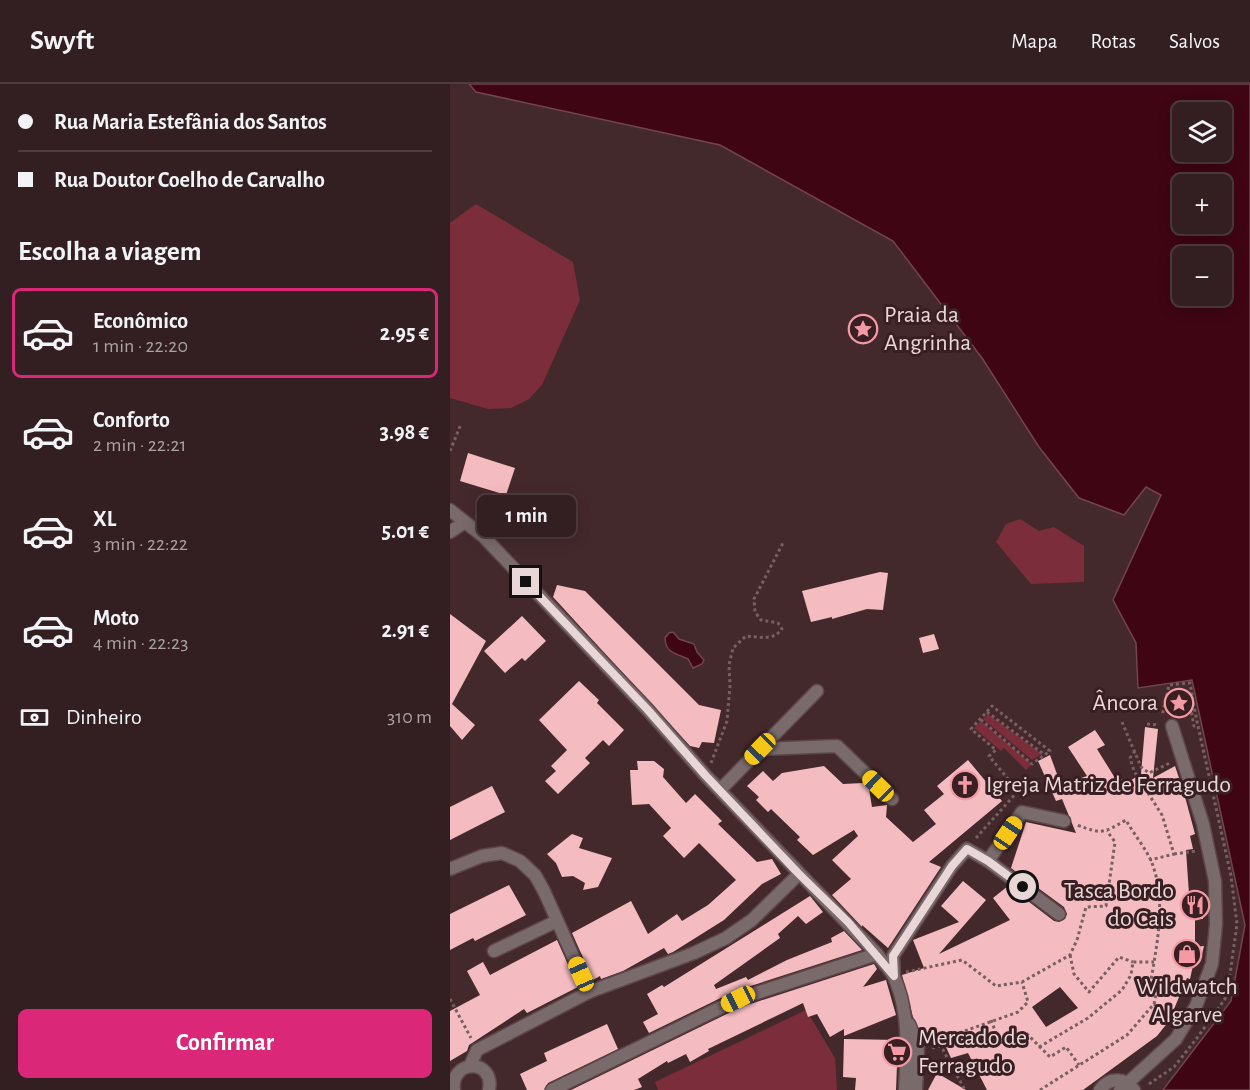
<!DOCTYPE html>
<html lang="pt">
<head>
<meta charset="utf-8">
<style>
	body { margin:0; font-family:"Alegreya Sans",sans-serif; background:#3b272a; color:#f1f3f6; height:100vh; display:flex; flex-direction:column; font-size:22px; white-space:nowrap }
	* { box-sizing:border-box; margin:0 }
	p { font-size:20px; color:#a9a2a5 }
	.icon { flex:none; width:33px; height:33px; fill:none; stroke:currentColor; stroke-width:2; stroke-linecap:round; stroke-linejoin:round }
	.map { position:relative; flex:1; overflow:hidden }
	.details { display:flex; flex-direction:column; background:#331f21; width:450px }
	.details>* { flex:none }
	.hud { display:grid; align-content:center; height:132px; padding:0 18px; background:#331f21 }
	.fabs { position:absolute; left:722px; top:18px; display:grid; gap:12px }
	.fabs a { display:grid; place-items:center; width:60px; height:60px; border-radius:9px; background:#331f21; box-shadow:0 3px 15px #0003,0 0 0 2px #4e3d3f; font-size:30px }
	.end { position:absolute; width:27px; height:27px; margin:-14px; border:8px solid #e9d7d8; background:#111; box-shadow:0 0 0 3px #111 }
	.from { border-radius:50% }
	.bubble { position:absolute; height:42px; border-radius:9px; background:#331f21; box-shadow:0 3px 15px #0003,0 0 0 2px #4e3d3f; font-size:20px; font-weight:700; line-height:42px; text-align:center }
	.car { position:absolute; width:18px; height:36px; margin:-18px -9px; border-radius:8px; box-shadow:0 0 4px 2px #0007; background:linear-gradient(#f5c518 24%,#345 0 40%,#f5c518 0 76%,#345 0 86%,#f5c518 0) }
	.hud b { display:flex; align-items:center; gap:21px; height:57px; font-size:22px }
	.hud b+b { border-top:2px solid #4e3d3f }
	.hud i { width:15px; height:15px; background:#f1f3f6 }
	ul { padding:0; list-style:none }
	li { display:flex; align-items:center; gap:18px; height:90px; margin:0 12px 9px; padding:0 6px; border:3px solid transparent; border-radius:9px }
	li div { flex:1 }
	li b { display:block; font-size:22px }
	li em { font-style:normal; font-weight:700 }
	li.on { border-color:#db2777 }
	li>.icon { width:54px; height:54px; stroke-width:1.5 }
	h2 { padding:0 18px; font-size:27px; line-height:72px }
	.pay { display:flex; align-items:center; gap:15px; height:66px; padding:0 18px; font-size:22px }
	.pay p { margin-inline-start:auto }
	.action { display:flex; gap:12px; margin-top:auto; padding:12px 18px }
	.action a { flex:1; height:69px; border-radius:9px; background:#db2777; color:#fff; font-size:24px; font-weight:700; line-height:69px; text-align:center }
	header { display:flex; align-items:center; gap:36px; box-sizing:border-box; height:84px; padding:0 30px; background:#331f21; border-bottom:2px solid #4e3d3f }
	header strong { font-size:28px }
	nav { display:flex; gap:33px; margin-inline-start:auto; font-size:21px }
	main { display:flex; flex:1; min-height:0 }
	.map>svg:first-child { display:block }
	.green { fill:#7b2d3b }
	.water { fill:#3f0513; stroke:#72444e; stroke-width:1.5; fill-rule:evenodd }
	.building { fill:#f4bcc0; fill-rule:evenodd }
	.lines { fill:none; stroke-linecap:round; stroke-linejoin:round }
	.pedestrian-casing { stroke:#5e4548; stroke-width:15 }
	.minor-casing { stroke:#5e4548; stroke-width:15 }
	.path { stroke:#775f62; stroke-width:3; stroke-dasharray:3 3; stroke-linecap:butt }
	.pedestrian { stroke:#796b6c; stroke-width:12 }
	.minor { stroke:#796b6c; stroke-width:12 }
	.route { stroke:#e9d7d8; stroke-width:8 }
	.labels { text-anchor:middle; dominant-baseline:central; stroke-width:6; stroke-linejoin:round; paint-order:stroke }
	.poi-label { font-size:24px; fill:#e9d7d8; stroke:#391f22; text-anchor:start }
</style>
</head>
<body>
<header>
<strong>Swyft</strong>
<nav><a>Mapa</a><a>Rotas</a><a>Salvos</a></nav>
</header>
<main>
<section class="details">
<div class="hud">
<b><i class="from"></i>Rua Maria Estefânia dos Santos</b>
<b><i></i>Rua Doutor Coelho de Carvalho</b>
</div>
<h2>Escolha a viagem</h2>
<ul>
<li class="on"><svg class="icon" aria-label="car" viewBox="0 0 24 24"><path d="M5 17H2v-5l4-1 3-4h7l3 4 3 1v5h-3M9 17h6M6 11h13"/><circle cx="7" cy="17" r="2"/><circle cx="17" cy="17" r="2"/></svg><div><b>Econômico</b><p>1 min · 22:20</p></div><em>2.95 €</em></li>
<li><svg class="icon" aria-label="car" viewBox="0 0 24 24"><path d="M5 17H2v-5l4-1 3-4h7l3 4 3 1v5h-3M9 17h6M6 11h13"/><circle cx="7" cy="17" r="2"/><circle cx="17" cy="17" r="2"/></svg><div><b>Conforto</b><p>2 min · 22:21</p></div><em>3.98 €</em></li>
<li><svg class="icon" aria-label="car" viewBox="0 0 24 24"><path d="M5 17H2v-5l4-1 3-4h7l3 4 3 1v5h-3M9 17h6M6 11h13"/><circle cx="7" cy="17" r="2"/><circle cx="17" cy="17" r="2"/></svg><div><b>XL</b><p>3 min · 22:22</p></div><em>5.01 €</em></li>
<li><svg class="icon" aria-label="car" viewBox="0 0 24 24"><path d="M5 17H2v-5l4-1 3-4h7l3 4 3 1v5h-3M9 17h6M6 11h13"/><circle cx="7" cy="17" r="2"/><circle cx="17" cy="17" r="2"/></svg><div><b>Moto</b><p>4 min · 22:23</p></div><em>2.91 €</em></li>
</ul>
<div class="pay"><svg class="icon" aria-label="cash" viewBox="0 0 24 24"><path d="M3 7h18v10H3z"/><circle cx="12" cy="12" r="2"/></svg>Dinheiro<p>310 m</p></div>
<div class="action"><a>Confirmar</a></div>
</section>
<div class="map">
<svg width="800" height="1006" viewBox="0 0 800 1006">
	<rect width="100%" height="100%" fill="#44292c"/>
	<g class="green">
		<path d="M26,120l97,58 7,38 -38,85 -13,14 -18,9 -23,1 -38,-11v-175z"/>
		<path d="M570,435l19,12 15,-4 30,19v36l-53,2 -35,-42 10,-18z"/>
		<path d="M538,630l54,40 -10,6 -49,-41z"/>
		<path d="M531,637l51,43 -6,6 -22,-22 -3,3 -27,-23z"/>
		<path d="M356,926l29,48 2,32h-179l-3,-8z"/>
	</g>
	<g class="water">
		<path d="M19,0h781v1006h-87l68,-89 14,-76 -53,-245 -54,8 -2,-45 -23,-43 48,-105 -15,-8 -22,28 -45,-17 -40,-51 -57,-89 -89,-117 -173,-96 -244,-53zM771,28v40h-39v-40zM771,100v40h-39v-40zM771,172v40h-39v-40z"/>
		<path d="M223,548l6,7 15,5 3,8 7,8 -2,4 -9,4 -5,-9c-12,-6 -22,-5 -23,-21l4,-5z"/>
	</g>
	<g class="building">
		<path d="M18,369l47,15 -9,27 -46,-14z"/>
		<path d="M430,488l8,1 -5,37 -16,-1 -35,10v-2l-21,5 -9,-31z"/>
		<path d="M107,501l28,6 114,114 22,5 -7,33 -12,-1 -3,6 -9,-2 -137,-149z"/>
		<path d="M0,530l36,27 -34,63 23,21 -13,15 -12,-14z"/>
		<path d="M72,532l24,25 -21,20 -3,-3 -17,15 -21,-22z"/>
		<path d="M484,550l5,15 -16,4 -4,-15z"/>
		<path d="M129,597l20,19 -2,3 27,27 -15,16 -6,-6 -18,18 5,5 -32,31 -13,-13 11,-10 -5,-5 16,-16 -28,-30z"/>
		<path d="M695,643l13,2 -5,49 22,-12 9,27 11,41 -5,2 3,13 -7,1 3,44 14,-1v26h-8v28l9,-1 -4,16 -6,-1 -4,18 -3,-1 -18,43 -12,15 -74,54h-96l-19,-37 -17,5 -11,-24 -16,5 -11,-22 -11,-42 22,-7 -11,-28 46,-18 -18,-16 22,-25 23,19 -47,54 71,-34 -17,-22 15,-12 46,35 5,1 6,-3 2,-5 -3,-7 -53,-39 15,-46 50,11 -14,-34 -6,2 -18,-40 12,-6 11,30 26,-9 -19,-29 27,-17 10,15 -8,4 18,29 4,-3 6,9 16,-10zM610,903l18,21 -32,19 -14,-20z"/>
		<path d="M518,676l34,41 -73,61 12,5 -53,81 -26,-23v2l-30,-32 19,-16 -19,-19 26,-24 -4,-6 -41,25 -16,-15 3,-3 -29,-28 -3,3 -12,-12 3,-3 -12,-11 16,-15 10,10 9,-8 42,-7 19,18 20,-1 6,6 3,18 15,-2 -1,12 27,25 23,-18 -12,-14 20,-16 -7,-8z"/>
		<path d="M187,677h17l10,8 -1,8 23,26 9,-9 27,27 -4,3 39,38 15,-3 9,15 -19,10 -38,36 -51,32 -5,2 -4,-6 -41,23 -22,8 -1,-3 -7,4 -21,-47 59,-32 17,33 29,-20 5,7 26,-16 28,-25 -37,-37 -15,15 -21,-22 8,-8 -22,-24 -17,1 -2,-35h8z"/>
		<path d="M42,702l13,26 -55,28v-33z"/>
		<path d="M122,750l11,4 -4,10 33,10 -14,29 -15,3 2,-7 -12,-7 -11,1 -6,-14 -9,-9z"/>
		<path d="M59,801l17,30 -51,26 -2,-3 -23,12v-36z"/>
		<path d="M360,812l13,16 -17,12 -8,-8 -20,18 2,4 -66,47 2,4 30,-12 2,3 39,-20 45,-18 -1,-4 13,-7 18,19 -127,41 -86,42 -6,-11 15,-8 -11,-20 15,-9 2,2z"/>
		<path d="M107,856l21,47 -51,26 -3,-4 -55,36 -2,6 -17,10v-50l30,-16 -13,-24 16,-9 7,13z"/>
		<path d="M424,880l3,5 -14,18 23,-7 10,35 -52,21v-7l-14,8 -13,-23 -9,3 -5,-14 -95,46 1,2 -19,11 -4,-8 -18,9 -1,-2 -29,18 4,8 -8,3h-63l170,-83z"/>
		<path d="M157,940l11,25 -70,34 -4,7h-17l-7,-16 27,-13 -3,-8z"/>
		<path d="M394,955l54,1 -2,50h-41l1,-12 -13,-1z"/>
		<path d="M487,989l29,17h-38z"/>
	</g>
	<g class="lines">
		<g class="pedestrian-casing">
			<path id="pedestrian" d="M650,1006c9,-13 25,-13 34,0"/>
		</g>
		<g class="minor-casing">
			<g id="minor">
				<path d="M0,426l34,27 163,172 59,67 171,178c5,8 13,15 17,23 16,35 13,76 11,113"/>
				<path d="M0,448l15,-10"/>
				<path d="M311,665l76,-3 55,53"/>
				<path d="M270,706l97,-99"/>
				<path d="M538,777l71,53"/>
				<path d="M0,785l32,-13 20,-3 18,8 15,14 9,16 45,101"/>
				<path d="M44,867l63,-30"/>
				<path d="M444,892l-1,-20 59,-90 15,-17 21,12 34,-49 42,9"/>
				<path d="M459,940l9,23 -2,43"/>
				<path d="M20,982l7,-16 112,-58 105,-39 32,-15 26,-18 47,-46"/>
				<path d="M4,1006c-4,-31 41,-32 35,0"/>
				<path d="M102,1006l186,-91 139,-45"/>
				<path d="M670,1006l56,-51 20,-33 16,-42 4,-40 -1,-43 -12,-57 -31,-98"/>
			</g>
		</g>
		<g class="path">
			<path d="M0,367l11,-27"/>
			<path d="M742,613l6,29"/>
			<path d="M537,628l58,43"/>
			<path d="M672,638l19,45 8,6 21,-10"/>
			<path d="M697,640l11,1"/>
			<path d="M685,667l-5,7 4,13 28,44 12,39 -24,6"/>
			<path d="M261,679l16,-42 3,-35 -1,-21 4,-17 13,-12c14,1 27,5 36,-7l-4,-6 -17,-3 -6,-8 -1,-13 30,-58"/>
			<path d="M526,754l42,-47 -29,-35 7,-6 -25,-21 21,-23 58,45 -18,13 -52,-45"/>
			<path d="M724,770l22,-3"/>
			<path d="M620,871l4,19 15,18 30,-35 14,5"/>
			<path d="M456,888l56,-12 34,26 26,-4 48,-27 7,-15 9,-33 20,-1 9,-64 -8,-11"/>
			<path d="M0,915l21,39"/>
			<path d="M704,920l18,14"/>
			<path d="M541,936l9,23 25,-11 25,25 16,-10 13,18"/>
			<path d="M481,959l87,-31 10,-10 -6,-20"/>
			<path d="M589,963l49,-29 34,-28 9,-15 2,-13h21"/>
			<path d="M482,964l7,-2 4,4 22,40"/>
			<path d="M699,1000l25,-17 23,-29 28,-39 5,-25 7,-50 -6,-48 -33,-150h-4l-6,-32h4l-2,-11 -21,2 -7,31"/>
			<path d="M590,1006l87,-55 27,-31 3,-14 -7,-4c6,-37 16,-80 4,-117 -4,-16 -20,-34 -28,-49 -24,14 -24,14 -49,5"/>
		</g>
		<use href="#pedestrian" class="pedestrian"/>
		<use href="#minor" class="minor"/>
	</g>
	<g class="lines">
		<path class="route" d="M76,498l121,127 59,67 93,98 49,48 46,54 -1,-20 59,-90 15,-17 21,12 35,26"/>
	</g>
	<defs>
		<g id="sight-ring" transform="scale(1.5)"><circle r="9.5" fill="#391f22" stroke="#f49aa4" stroke-width="1.5"/><path d="M0-6L1.8-2.2L6-1.7L2.9 1.2L3.7 5.4L0 3.3L-3.7 5.4L-2.9 1.2L-6-1.7L-1.8-2.2Z" fill="#f49aa4"/></g>
		<g id="church-ring" transform="scale(1.5)"><circle r="9.5" fill="#391f22" stroke="#f49aa4" stroke-width="1.5"/><path d="M-1.2-6h2.4v3.5h3.3v2.4h-3.3V6h-2.4V-.1h-3.3v-2.4h3.3Z" fill="#f49aa4"/></g>
		<g id="restaurant-ring" transform="scale(1.5)"><circle r="9.5" fill="#391f22" stroke="#f49aa4" stroke-width="1.5"/><path d="M-5-6h1v4h1v-4h1v4h1v-4h1v5L-1.5 .5V6h-2V.5L-5-1ZM5-6V6H3V1.5H1.5Q1.5-4 5-6Z" fill="#f49aa4"/></g>
		<g id="shop-ring" transform="scale(1.5)"><circle r="9.5" fill="#391f22" stroke="#f49aa4" stroke-width="1.5"/><path d="M-5-2.5h2.3a2.7 3.5 0 0 1 5.4 0H5L5.5 6h-11ZM-1.5-2.5h3a1.5 2.3 0 0 0-3 0Z" fill="#f49aa4"/></g>
		<g id="supermarket-ring" transform="scale(1.5)"><circle r="9.5" fill="#391f22" stroke="#f49aa4" stroke-width="1.5"/><path d="M-6-5.5h2.5l.6 2H6L4.5 2H-2.5L-4.4-4H-6ZM-1.5 3.2a1.3 1.3 0 1 0 .1 0ZM3 3.2a1.3 1.3 0 1 0 .1 0Z" fill="#f49aa4"/></g>
	</defs>
	<g fill-rule="evenodd">
		<use href="#sight-ring" x="413" y="245"/>
		<use href="#sight-ring" x="729" y="619"/>
		<use href="#church-ring" x="515" y="701"/>
		<use href="#restaurant-ring" x="745" y="821"/>
		<use href="#shop-ring" x="737" y="870"/>
		<use href="#supermarket-ring" x="447" y="968"/>
	</g>
	<g class="labels">
		<g class="poi-label">
			<text x="434" y="231">Praia da<tspan x="434" dy="28">Angrinha</tspan></text>
			<text x="708" y="619" text-anchor="end">Âncora</text>
			<text x="536" y="701">Igreja Matriz de Ferragudo</text>
			<text x="724" y="807" text-anchor="end">Tasca Bordo<tspan x="724" dy="28">do Cais</tspan></text>
			<text x="737" y="903" text-anchor="middle">Wildwatch<tspan x="737" dy="28">Algarve</tspan></text>
			<text x="468" y="954">Mercado de<tspan x="468" dy="28">Ferragudo</tspan></text>
		</g>
	</g>
</svg>
<div class="fabs">
<a><svg class="icon" aria-label="layers" viewBox="0 0 24 24"><path d="M12 4l9 5-9 5-9-5zM3 14l9 5 9-5"/></svg></a>
<a>+</a>
<a>−</a>
</div>
<i class="end from" style="left:573px;top:803px"></i>
<i class="end" style="left:76px;top:498px"></i>
<div class="bubble" style="left:27px;top:411px;width:99px">1 min</div>
<i class="car" style="left:310px;top:665px;rotate:224deg"></i>
<i class="car" style="left:428px;top:702px;rotate:314deg"></i>
<i class="car" style="left:558px;top:749px;rotate:34deg"></i>
<i class="car" style="left:131px;top:890px;rotate:336deg"></i>
<i class="car" style="left:288px;top:915px;rotate:244deg"></i>
</div>
</main>
</body>
</html>
